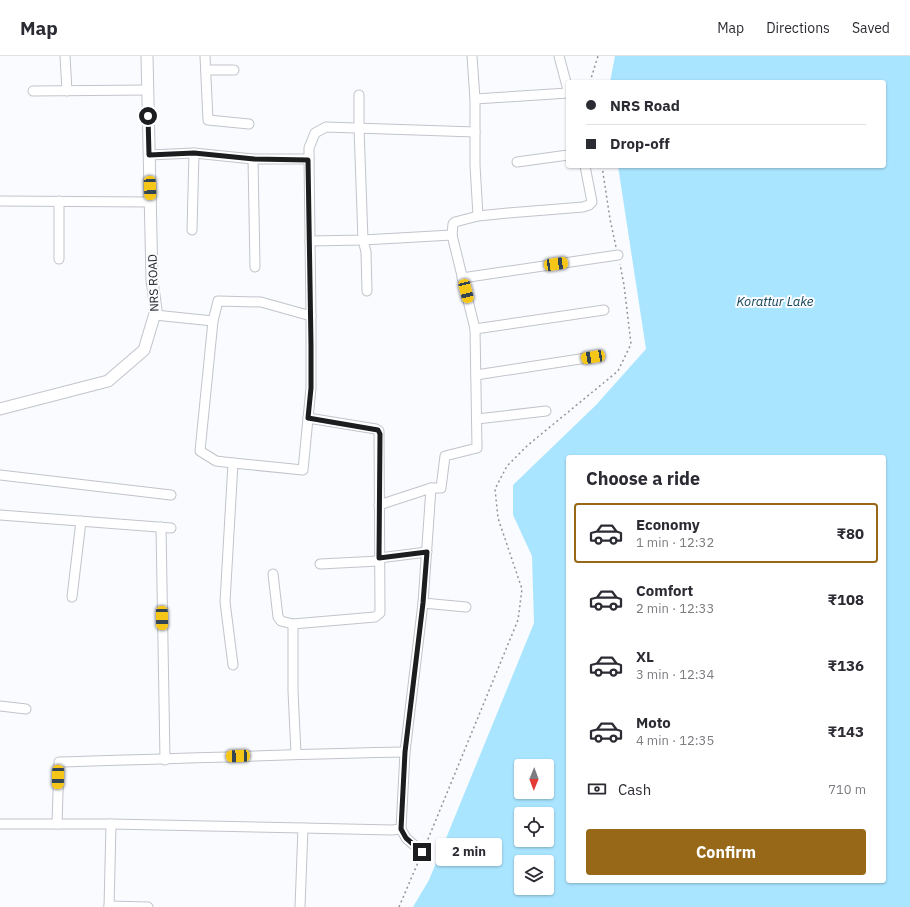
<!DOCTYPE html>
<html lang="en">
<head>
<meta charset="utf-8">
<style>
	body { margin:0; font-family:"IBM Plex Sans",sans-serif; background:#f2f2f3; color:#2b2b33; height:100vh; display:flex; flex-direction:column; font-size:15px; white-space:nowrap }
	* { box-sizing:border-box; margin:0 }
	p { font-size:13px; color:#7c7c81 }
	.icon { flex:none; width:22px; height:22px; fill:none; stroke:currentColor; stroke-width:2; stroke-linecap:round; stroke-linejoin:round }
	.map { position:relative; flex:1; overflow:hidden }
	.panel { position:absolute; left:566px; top:399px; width:320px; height:428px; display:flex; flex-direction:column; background:#fff; border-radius:4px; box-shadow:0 1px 3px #0004 }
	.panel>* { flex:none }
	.banner { position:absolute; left:566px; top:24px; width:320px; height:88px; border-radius:4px; box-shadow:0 1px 3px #0004; display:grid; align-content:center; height:88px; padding:0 20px; background:#fff }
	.needle { width:26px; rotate:181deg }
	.controls { position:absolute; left:514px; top:703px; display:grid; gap:8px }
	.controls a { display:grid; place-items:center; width:40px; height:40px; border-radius:4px; background:#fff; box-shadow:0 1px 3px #0004; font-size:20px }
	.end { position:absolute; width:18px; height:18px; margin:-9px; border:5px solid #1b1d1f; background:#fff; box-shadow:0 0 0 2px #fff }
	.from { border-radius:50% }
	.bubble { position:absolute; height:28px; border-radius:4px; background:#fff; box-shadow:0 1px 3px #0004; font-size:13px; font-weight:800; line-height:28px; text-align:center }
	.car { position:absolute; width:12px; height:24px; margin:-12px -6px; border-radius:5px; box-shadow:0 0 3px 1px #0007; background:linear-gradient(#f5c518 24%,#345 0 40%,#f5c518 0 76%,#345 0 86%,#f5c518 0) }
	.banner b { display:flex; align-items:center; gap:14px; height:38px; font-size:15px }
	.banner b+b { border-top:1px solid #e1e1e2 }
	.banner i { width:10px; height:10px; background:#2b2b33 }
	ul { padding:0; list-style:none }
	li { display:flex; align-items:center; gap:12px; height:60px; margin:0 8px 6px; padding:0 12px; border:2px solid transparent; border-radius:4px }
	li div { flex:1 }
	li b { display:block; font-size:15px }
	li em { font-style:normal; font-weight:800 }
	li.active { border-color:#966817 }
	li>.icon { width:36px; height:36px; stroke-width:1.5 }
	h2 { padding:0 20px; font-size:18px; line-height:48px }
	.pay { display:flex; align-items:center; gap:10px; height:44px; padding:0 20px; font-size:15px }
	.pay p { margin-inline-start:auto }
	.button { display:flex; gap:8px; margin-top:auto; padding:8px 20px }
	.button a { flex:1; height:46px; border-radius:4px; background:#966817; color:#fff; font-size:16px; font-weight:800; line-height:46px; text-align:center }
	header { display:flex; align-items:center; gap:24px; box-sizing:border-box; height:56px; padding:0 20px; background:#fff; border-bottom:1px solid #e1e1e2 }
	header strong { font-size:19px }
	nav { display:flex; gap:22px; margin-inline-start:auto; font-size:14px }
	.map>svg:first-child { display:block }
	.water { fill:#aae5ff; fill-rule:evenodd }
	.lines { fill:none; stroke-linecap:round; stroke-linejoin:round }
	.minor-casing { stroke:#c1c4cb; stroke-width:11 }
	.tertiary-casing { stroke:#c1c4cb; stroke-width:13 }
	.path { stroke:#929497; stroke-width:1.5; stroke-dasharray:2 3; stroke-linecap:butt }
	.minor { stroke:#fff; stroke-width:9 }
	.tertiary { stroke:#fff; stroke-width:11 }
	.route { stroke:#1b1d1f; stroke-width:5 }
	.labels { text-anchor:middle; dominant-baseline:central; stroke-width:4; stroke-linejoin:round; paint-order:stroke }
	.street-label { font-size:12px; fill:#1b1d1f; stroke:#f9fbff }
	.water-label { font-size:13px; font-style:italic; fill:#154456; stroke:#f9fbff }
</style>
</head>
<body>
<header>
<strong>Map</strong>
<nav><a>Map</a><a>Directions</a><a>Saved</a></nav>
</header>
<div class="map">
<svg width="910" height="851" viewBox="0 0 910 851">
	<rect width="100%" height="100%" fill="#f9fbff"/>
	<path class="water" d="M615,0h295v851h-497l16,-27 105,-257 -2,-67 -19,-41v-30l83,-80 50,-56 -28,-183h266v-84h-274zM568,401h316v424h-316zM521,710h26v26h-26zM521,758h26v26h-26zM521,806h26v26h-26z"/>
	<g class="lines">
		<g class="minor-casing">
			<g id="minor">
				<path d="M65,0l2,35"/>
				<path d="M205,0l3,64 41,4"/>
				<path d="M472,0l3,43v66l3,51"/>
				<path d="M559,0l9,34"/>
				<path d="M206,14h28"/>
				<path d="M33,35l115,-1"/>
				<path d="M359,39v33l4,112 3,12 1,39"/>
				<path d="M475,43l93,-6"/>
				<path d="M149,99l45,-2 59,6h56v-11l6,-15 11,-6 149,5"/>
				<path d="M253,103l2,108"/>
				<path d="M517,106l51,-7"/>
				<path d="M0,145l151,1"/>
				<path d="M192,174l2,-77"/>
				<path d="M310,185l53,-1 89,-5"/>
				<path d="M59,203v-58"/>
				<path d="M462,222l156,-23"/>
				<path d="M155,259l58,6 5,-20 43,1 50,14 -2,-157"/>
				<path d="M213,265l-13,130 16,10 17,2"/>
				<path d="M475,273l129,-19"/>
				<path d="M476,319l117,-18"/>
				<path d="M477,363l69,-8"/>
				<path d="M0,419l171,20"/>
				<path d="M431,432h10l4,-32 32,-8 -2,-119 -23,-94 1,-11 2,-2 23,-6 30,-3 75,-6 6,-2 3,-3 -7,-36"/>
				<path d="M379,449l52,-17 -8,115"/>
				<path d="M0,459l171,13"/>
				<path d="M161,471l4,233"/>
				<path d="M379,502l48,-6"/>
				<path d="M320,508l59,-3"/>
				<path d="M273,518l5,43 3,4 12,3"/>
				<path d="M72,541l9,-76"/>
				<path d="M233,609l-8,-63 8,-139 70,7 8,-82v-72"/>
				<path d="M0,650l26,3"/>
				<path d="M296,698l-3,-63v-67l82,-7 5,-4 -1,-182 -3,-2 -68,-11"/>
				<path d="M0,768h111l192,4 -3,79"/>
				<path d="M57,768l2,-62c115,-3 231,-8 346,-10"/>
				<path d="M303,772l89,2 9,-1"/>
				<path d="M422,796l-16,-14 -5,-9 4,-77 18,-149 43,4"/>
				<path d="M109,850l39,1"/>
				<path d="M109,851l2,-83"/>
			</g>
		</g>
		<g class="tertiary-casing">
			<path id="tertiary" d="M0,353l108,-28 36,-31 12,-40 -4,-30 -5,-224"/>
		</g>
		<g class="path">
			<path d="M590,26l8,-26"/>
			<path d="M602,110l8,53 6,28"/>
			<path d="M426,788l92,-224 4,-31 -24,-71 -3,-29 12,-23 21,-21 90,-74 13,-27 -7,-59 -4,-21"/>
			<path d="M399,851l20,-47"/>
		</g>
		<use href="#minor" class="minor"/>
		<use href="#tertiary" class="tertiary"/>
	</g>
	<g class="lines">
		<path class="route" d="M148,60l1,39 45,-2 60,6 54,1 3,185v43l-3,30 70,12 2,4 -1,124 48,-6 -4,51 -18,149 -4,77 5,9 16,14"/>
	</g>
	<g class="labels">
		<g class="street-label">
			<text transform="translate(153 227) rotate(-92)">NRS ROAD</text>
		</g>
		<g class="water-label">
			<text x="775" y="245">Korattur Lake</text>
		</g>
	</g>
</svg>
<div class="controls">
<a><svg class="needle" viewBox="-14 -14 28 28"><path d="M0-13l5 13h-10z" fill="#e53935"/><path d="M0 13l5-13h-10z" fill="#7c7c81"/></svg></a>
<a><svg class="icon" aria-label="locate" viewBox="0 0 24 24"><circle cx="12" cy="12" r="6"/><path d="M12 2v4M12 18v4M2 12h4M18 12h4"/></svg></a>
<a><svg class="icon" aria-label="layers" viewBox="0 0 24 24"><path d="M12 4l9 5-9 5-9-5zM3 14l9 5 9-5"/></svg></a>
</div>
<i class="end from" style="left:148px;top:60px"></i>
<i class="end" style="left:422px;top:796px"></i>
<div class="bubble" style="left:436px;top:782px;width:66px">2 min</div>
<i class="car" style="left:150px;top:132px;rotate:178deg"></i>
<i class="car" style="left:556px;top:208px;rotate:82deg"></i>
<i class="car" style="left:466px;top:235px;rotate:166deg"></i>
<i class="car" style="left:593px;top:301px;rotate:261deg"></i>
<i class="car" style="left:162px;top:562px;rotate:179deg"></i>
<i class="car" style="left:238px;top:700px;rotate:268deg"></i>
<i class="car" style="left:58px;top:721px;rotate:181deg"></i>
<div class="banner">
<b><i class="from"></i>NRS Road</b>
<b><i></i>Drop-off</b>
</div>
<section class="panel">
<h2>Choose a ride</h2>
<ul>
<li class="active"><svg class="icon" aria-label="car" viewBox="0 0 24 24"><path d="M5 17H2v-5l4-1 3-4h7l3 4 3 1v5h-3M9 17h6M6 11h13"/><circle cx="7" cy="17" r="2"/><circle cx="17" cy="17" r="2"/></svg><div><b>Economy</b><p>1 min · 12:32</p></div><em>₹80</em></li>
<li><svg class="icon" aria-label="car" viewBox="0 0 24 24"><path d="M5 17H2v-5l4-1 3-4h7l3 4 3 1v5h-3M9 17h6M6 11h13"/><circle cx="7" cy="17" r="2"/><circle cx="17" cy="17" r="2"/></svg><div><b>Comfort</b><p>2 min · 12:33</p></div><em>₹108</em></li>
<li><svg class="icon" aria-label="car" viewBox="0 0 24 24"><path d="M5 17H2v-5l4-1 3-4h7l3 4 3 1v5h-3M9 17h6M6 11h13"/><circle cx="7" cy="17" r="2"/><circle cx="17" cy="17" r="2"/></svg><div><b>XL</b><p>3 min · 12:34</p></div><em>₹136</em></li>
<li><svg class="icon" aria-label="car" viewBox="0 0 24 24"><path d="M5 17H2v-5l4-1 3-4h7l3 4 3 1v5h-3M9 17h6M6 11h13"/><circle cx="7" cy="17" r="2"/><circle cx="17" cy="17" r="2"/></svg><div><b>Moto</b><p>4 min · 12:35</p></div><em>₹143</em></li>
</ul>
<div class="pay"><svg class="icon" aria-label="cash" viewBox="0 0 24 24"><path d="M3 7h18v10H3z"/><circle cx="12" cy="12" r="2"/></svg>Cash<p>710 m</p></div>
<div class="button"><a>Confirm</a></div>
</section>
</div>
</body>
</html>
